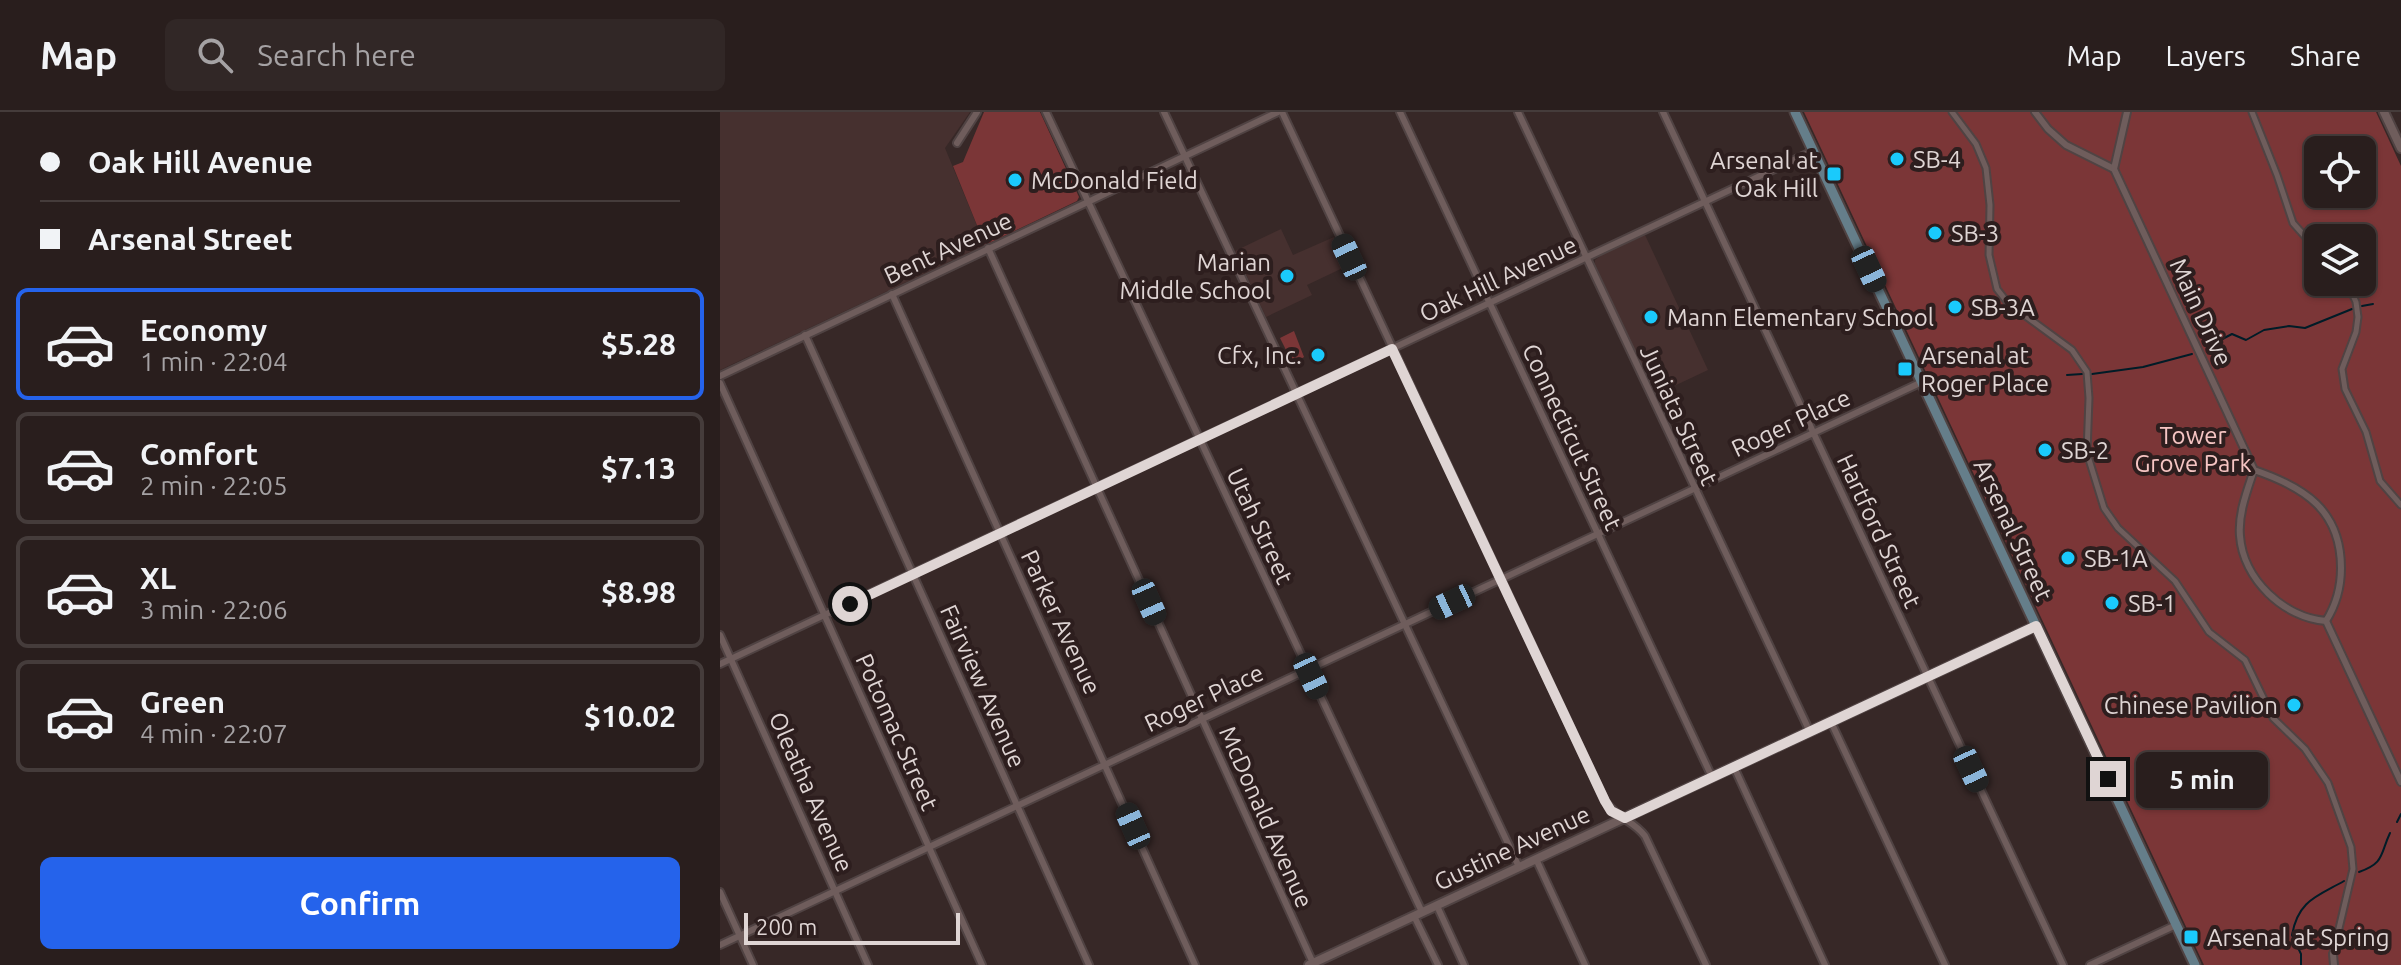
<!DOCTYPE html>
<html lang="en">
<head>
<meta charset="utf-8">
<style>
	body { margin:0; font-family:Ubuntu,sans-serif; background:#312726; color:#f1f3f6; height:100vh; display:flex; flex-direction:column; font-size:30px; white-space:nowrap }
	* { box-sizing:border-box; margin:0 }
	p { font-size:26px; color:#a5a2a4 }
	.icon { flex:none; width:44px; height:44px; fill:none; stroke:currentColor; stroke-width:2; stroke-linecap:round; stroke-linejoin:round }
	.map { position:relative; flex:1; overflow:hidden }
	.side { display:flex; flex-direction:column; background:#291e1d; width:720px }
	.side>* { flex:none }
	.banner { display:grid; align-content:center; height:176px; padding:0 40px; background:#291e1d }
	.fabs { position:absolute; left:1584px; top:24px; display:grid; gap:16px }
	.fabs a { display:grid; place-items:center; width:72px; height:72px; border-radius:12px; background:#291e1d; box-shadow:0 2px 6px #0004,0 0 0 2px #453c3b; font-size:40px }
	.scale { position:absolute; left:24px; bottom:20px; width:216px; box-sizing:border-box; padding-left:8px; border:4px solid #dfd5d4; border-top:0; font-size:22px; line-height:28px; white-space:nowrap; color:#dfd5d4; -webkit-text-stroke:6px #2d1e1e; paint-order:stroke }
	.end { position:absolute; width:36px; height:36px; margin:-18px; border:10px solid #dfd5d4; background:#111; box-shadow:0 0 0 4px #111 }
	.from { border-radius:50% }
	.bubble { position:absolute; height:56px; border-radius:12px; background:#291e1d; box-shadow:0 2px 6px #0004,0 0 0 2px #453c3b; font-size:26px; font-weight:600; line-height:56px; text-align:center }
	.car { position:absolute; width:24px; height:48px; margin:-24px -12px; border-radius:10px; box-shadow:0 0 6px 2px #0007; background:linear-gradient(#222 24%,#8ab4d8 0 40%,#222 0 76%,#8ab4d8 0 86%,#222 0) }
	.banner b { display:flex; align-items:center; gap:28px; height:76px; font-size:30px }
	.banner b+b { border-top:2px solid #453c3b }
	.banner i { width:20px; height:20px; background:#f1f3f6 }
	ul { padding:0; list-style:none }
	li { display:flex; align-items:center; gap:24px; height:112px; margin:0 16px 12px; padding:0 24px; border:4px solid #453c3b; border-radius:12px }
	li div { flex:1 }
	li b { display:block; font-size:30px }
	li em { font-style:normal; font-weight:600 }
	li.selected { border-color:#2563eb }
	li>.icon { width:72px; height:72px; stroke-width:1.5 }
	.action { display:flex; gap:16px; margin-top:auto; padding:16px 40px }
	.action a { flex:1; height:92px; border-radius:12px; background:#2563eb; color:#fff; font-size:32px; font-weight:600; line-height:92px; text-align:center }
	header { display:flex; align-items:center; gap:48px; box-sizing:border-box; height:112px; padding:0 40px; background:#291e1d; border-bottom:2px solid #453c3b }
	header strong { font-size:38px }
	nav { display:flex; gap:44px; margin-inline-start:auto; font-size:28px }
	.search { width:560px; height:72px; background:#312726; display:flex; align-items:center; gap:20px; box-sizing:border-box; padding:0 28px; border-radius:12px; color:#a5a2a4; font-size:30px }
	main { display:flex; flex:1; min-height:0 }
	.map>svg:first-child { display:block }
	.built { fill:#46302f }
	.green { fill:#7b3637; fill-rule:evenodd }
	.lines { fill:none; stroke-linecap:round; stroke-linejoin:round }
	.stream { stroke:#001c27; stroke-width:2 }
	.pedestrian-casing { stroke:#504343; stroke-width:9 }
	.minor-casing { stroke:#504343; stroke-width:10 }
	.tertiary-casing { stroke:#504343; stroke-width:12 }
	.secondary-casing { stroke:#504343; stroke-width:13 }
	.pedestrian { stroke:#6f5d5c; stroke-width:5 }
	.minor { stroke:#6f5d5c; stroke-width:6 }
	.tertiary { stroke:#6f5d5c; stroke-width:8 }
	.secondary { stroke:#657e8a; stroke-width:9 }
	.route { stroke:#dfd5d4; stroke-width:10 }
	.poi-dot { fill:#1acafc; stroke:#2d1e1e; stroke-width:3 }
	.labels { text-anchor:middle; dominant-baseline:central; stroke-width:8; stroke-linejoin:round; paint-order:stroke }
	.poi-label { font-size:24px; fill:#dfd5d4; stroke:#2d1e1e; text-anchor:start }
	.street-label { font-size:24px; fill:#dfd5d4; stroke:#2d1e1e }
	.park-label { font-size:24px; fill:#f6c5c3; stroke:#2d1e1e }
</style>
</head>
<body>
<header>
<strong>Map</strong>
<div class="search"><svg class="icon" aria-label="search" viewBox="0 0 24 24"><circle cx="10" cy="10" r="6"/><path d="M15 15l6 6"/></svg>Search here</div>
<nav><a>Map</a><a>Layers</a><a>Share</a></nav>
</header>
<main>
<section class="side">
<div class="banner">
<b><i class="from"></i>Oak Hill Avenue</b>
<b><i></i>Arsenal Street</b>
</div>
<ul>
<li class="selected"><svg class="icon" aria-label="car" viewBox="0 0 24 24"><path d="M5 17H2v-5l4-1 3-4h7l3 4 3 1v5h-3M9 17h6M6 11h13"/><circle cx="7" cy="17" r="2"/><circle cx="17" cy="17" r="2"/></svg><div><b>Economy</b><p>1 min · 22:04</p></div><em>$5.28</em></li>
<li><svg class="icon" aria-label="car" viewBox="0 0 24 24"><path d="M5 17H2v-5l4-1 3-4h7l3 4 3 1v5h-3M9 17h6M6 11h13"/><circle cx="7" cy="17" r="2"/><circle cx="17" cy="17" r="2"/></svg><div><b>Comfort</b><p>2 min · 22:05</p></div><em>$7.13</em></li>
<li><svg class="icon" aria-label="car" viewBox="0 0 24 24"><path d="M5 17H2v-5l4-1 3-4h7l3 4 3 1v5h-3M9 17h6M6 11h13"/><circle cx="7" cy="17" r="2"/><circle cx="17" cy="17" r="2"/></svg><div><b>XL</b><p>3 min · 22:06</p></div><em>$8.98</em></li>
<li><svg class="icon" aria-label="car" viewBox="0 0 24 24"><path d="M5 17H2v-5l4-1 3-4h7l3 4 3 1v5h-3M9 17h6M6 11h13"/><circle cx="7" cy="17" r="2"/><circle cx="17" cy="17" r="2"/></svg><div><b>Green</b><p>4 min · 22:07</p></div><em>$10.02</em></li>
</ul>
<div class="action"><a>Confirm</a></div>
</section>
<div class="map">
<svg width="1681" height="853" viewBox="0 0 1681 853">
	<rect width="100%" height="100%" fill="#372827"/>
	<g class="built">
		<path d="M0,0h250l-25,36 40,97 -265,125z"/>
		<path d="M561,117l12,26 41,-18 13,29 -40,19 5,10 -46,22 -31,-66z"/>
		<path d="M925,123l63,135 -53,25 -60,-131v-4l7,-5z"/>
	</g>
	<g class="green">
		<path d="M264,0h56l39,85 -2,4 -92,44 -32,-79 10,-4z"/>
		<path d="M1084,0h572l25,54v799h-197zM1598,38h44v44h-44zM1598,126h44v44h-44z"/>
		<path d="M574,219l10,26 -11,7 -13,-26z"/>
	</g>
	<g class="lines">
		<g class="stream">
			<path d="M1642,194l11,-2"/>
			<path d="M1487,235l25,-13 14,6 18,-10 25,-4 16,2 47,-19"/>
			<path d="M1372,262l51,-7 49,-13"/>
			<path d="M1347,263l15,-1"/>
			<path d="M1677,710l4,-8"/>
			<path d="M1639,760c26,-9 21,-18 31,-39"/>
			<path d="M1581,853v-11l-9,-19c6,-35 26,-39 52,-54"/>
		</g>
		<g class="pedestrian-casing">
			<g id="pedestrian">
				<path d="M1232,0l24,32 10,24 4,37 -1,50 8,34 11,14 64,47 15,22 2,26 -2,55 17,55 14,20 57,53 34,51 36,28 28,58 32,31 23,34 23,64 2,22 -20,85"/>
				<path d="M1532,0l25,63 16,48 25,28"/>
				<path d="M1627,170l9,20 2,15 -2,15 -14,37 3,20 21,43 14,49 21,24"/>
			</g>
		</g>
		<g class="minor-casing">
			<g id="minor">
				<path d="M326,0l376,800"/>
				<path d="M444,0l355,755"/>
				<path d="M562,0l323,689c11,17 28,19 40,35l61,129"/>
				<path d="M680,0l312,665"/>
				<path d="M798,0l292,620"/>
				<path d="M943,0l400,853"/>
				<path d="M1315,0l13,17 18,16 48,24 140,301"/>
				<path d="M237,31l20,-31"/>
				<path d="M1394,57l13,-57"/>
				<path d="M268,136l325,715"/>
				<path d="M172,182l303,671"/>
				<path d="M85,223l284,630"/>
				<path d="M0,264l558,-264"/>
				<path d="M0,271l262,582"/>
				<path d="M1534,358c50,17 87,40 87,98 0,19 -5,37 -15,53 -42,-3 -83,-42 -86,-85 -2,-22 7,-45 14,-66z"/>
				<path d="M1606,509l75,161"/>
				<path d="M0,523l148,330"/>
				<path d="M0,552l1093,-513"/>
				<path d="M1111,610l114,243"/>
				<path d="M1014,655l91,198"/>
				<path d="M816,747l49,106"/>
				<path d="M0,780l33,73"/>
				<path d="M717,794l27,59"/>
				<path d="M694,804l24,49"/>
				<path d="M0,833l1202,-563"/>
				<path d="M1613,842l1,11"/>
				<path d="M1370,853l86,-40"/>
			</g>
		</g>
		<g class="tertiary-casing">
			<g id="tertiary">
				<path d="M1664,0l17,36"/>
				<path d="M589,853l727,-339"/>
			</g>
		</g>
		<g class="secondary-casing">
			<path id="secondary" d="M1075,0l400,853"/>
		</g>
		<use href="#pedestrian" class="pedestrian"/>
		<use href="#minor" class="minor"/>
		<use href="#tertiary" class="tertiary"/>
		<use href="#secondary" class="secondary"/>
	</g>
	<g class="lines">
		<path class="route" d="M130,492l542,-255 213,452 6,10 14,7 411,-192 72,153"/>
	</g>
	<g class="poi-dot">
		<circle cx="1177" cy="47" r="8"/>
		<rect x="1106" y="54" width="16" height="16" rx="4"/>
		<circle cx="295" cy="68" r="8"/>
		<circle cx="1215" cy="121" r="8"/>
		<circle cx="567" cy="164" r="8"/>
		<circle cx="1235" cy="195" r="8"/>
		<circle cx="931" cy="205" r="8"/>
		<circle cx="598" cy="243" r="8"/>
		<rect x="1177" y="249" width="16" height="16" rx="4"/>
		<circle cx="1325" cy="338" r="8"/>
		<circle cx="1348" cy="446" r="8"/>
		<circle cx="1392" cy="491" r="8"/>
		<circle cx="1574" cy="593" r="8"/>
		<rect x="1463" y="817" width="16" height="16" rx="4"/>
	</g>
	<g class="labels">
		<g class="poi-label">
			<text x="1193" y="47">SB-4</text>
			<text x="1098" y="48" text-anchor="end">Arsenal at<tspan x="1098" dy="28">Oak Hill</tspan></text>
			<text x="311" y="68">McDonald Field</text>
			<text x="1231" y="121">SB-3</text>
			<text x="551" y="150" text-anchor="end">Marian<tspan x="551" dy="28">Middle School</tspan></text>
			<text x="1251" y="195">SB-3A</text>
			<text x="947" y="205">Mann Elementary School</text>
			<text x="582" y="243" text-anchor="end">Cfx, Inc.</text>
			<text x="1201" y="243">Arsenal at<tspan x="1201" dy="28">Roger Place</tspan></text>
			<text x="1341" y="338">SB-2</text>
			<text x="1364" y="446">SB-1A</text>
			<text x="1408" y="491">SB-1</text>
			<text x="1558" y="593" text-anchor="end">Chinese Pavilion</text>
			<text x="1487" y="825">Arsenal at Spring</text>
		</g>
		<g class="street-label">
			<text transform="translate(228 136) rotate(-25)">Bent Avenue</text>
			<text transform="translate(778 167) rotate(-25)">Oak Hill Avenue</text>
			<text transform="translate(1481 200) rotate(65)">Main Drive</text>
			<text transform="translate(959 303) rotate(65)">Juniata Street</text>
			<text transform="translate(1071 311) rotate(-25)">Roger Place</text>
			<text transform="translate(852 325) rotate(65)">Connecticut Street</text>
			<text transform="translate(540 414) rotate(65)">Utah Street</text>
			<text transform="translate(1293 418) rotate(65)">Arsenal Street</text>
			<text transform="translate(1159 419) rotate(65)">Hartford Street</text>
			<text transform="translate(341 510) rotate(65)">Parker Avenue</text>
			<text transform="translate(263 574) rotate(66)">Fairview Avenue</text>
			<text transform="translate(484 586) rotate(-25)">Roger Place</text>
			<text transform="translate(177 620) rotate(66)">Potomac Street</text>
			<text transform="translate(91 680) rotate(66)">Oleatha Avenue</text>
			<text transform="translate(546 705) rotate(66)">McDonald Avenue</text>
			<text transform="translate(792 736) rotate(-25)">Gustine Avenue</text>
		</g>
		<g class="park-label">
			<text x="1473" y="323">Tower<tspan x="1473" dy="28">Grove Park</tspan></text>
		</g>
	</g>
</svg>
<div class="fabs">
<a><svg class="icon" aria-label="locate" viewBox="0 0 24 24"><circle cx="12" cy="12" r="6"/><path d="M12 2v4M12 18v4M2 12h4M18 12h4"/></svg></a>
<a><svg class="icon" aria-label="layers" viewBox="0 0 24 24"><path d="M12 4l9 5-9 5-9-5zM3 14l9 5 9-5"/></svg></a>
</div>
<div class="scale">200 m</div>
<i class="end from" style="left:130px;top:492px"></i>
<i class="end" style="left:1388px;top:667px"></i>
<div class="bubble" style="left:1416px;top:640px;width:132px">5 min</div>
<i class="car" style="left:629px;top:145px;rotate:335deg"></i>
<i class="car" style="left:1149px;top:157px;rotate:155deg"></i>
<i class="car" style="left:429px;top:490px;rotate:156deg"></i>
<i class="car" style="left:732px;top:490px;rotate:245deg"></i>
<i class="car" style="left:591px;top:564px;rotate:155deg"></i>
<i class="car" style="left:1251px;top:657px;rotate:155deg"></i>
<i class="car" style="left:413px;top:714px;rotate:336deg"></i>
</div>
</main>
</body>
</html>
